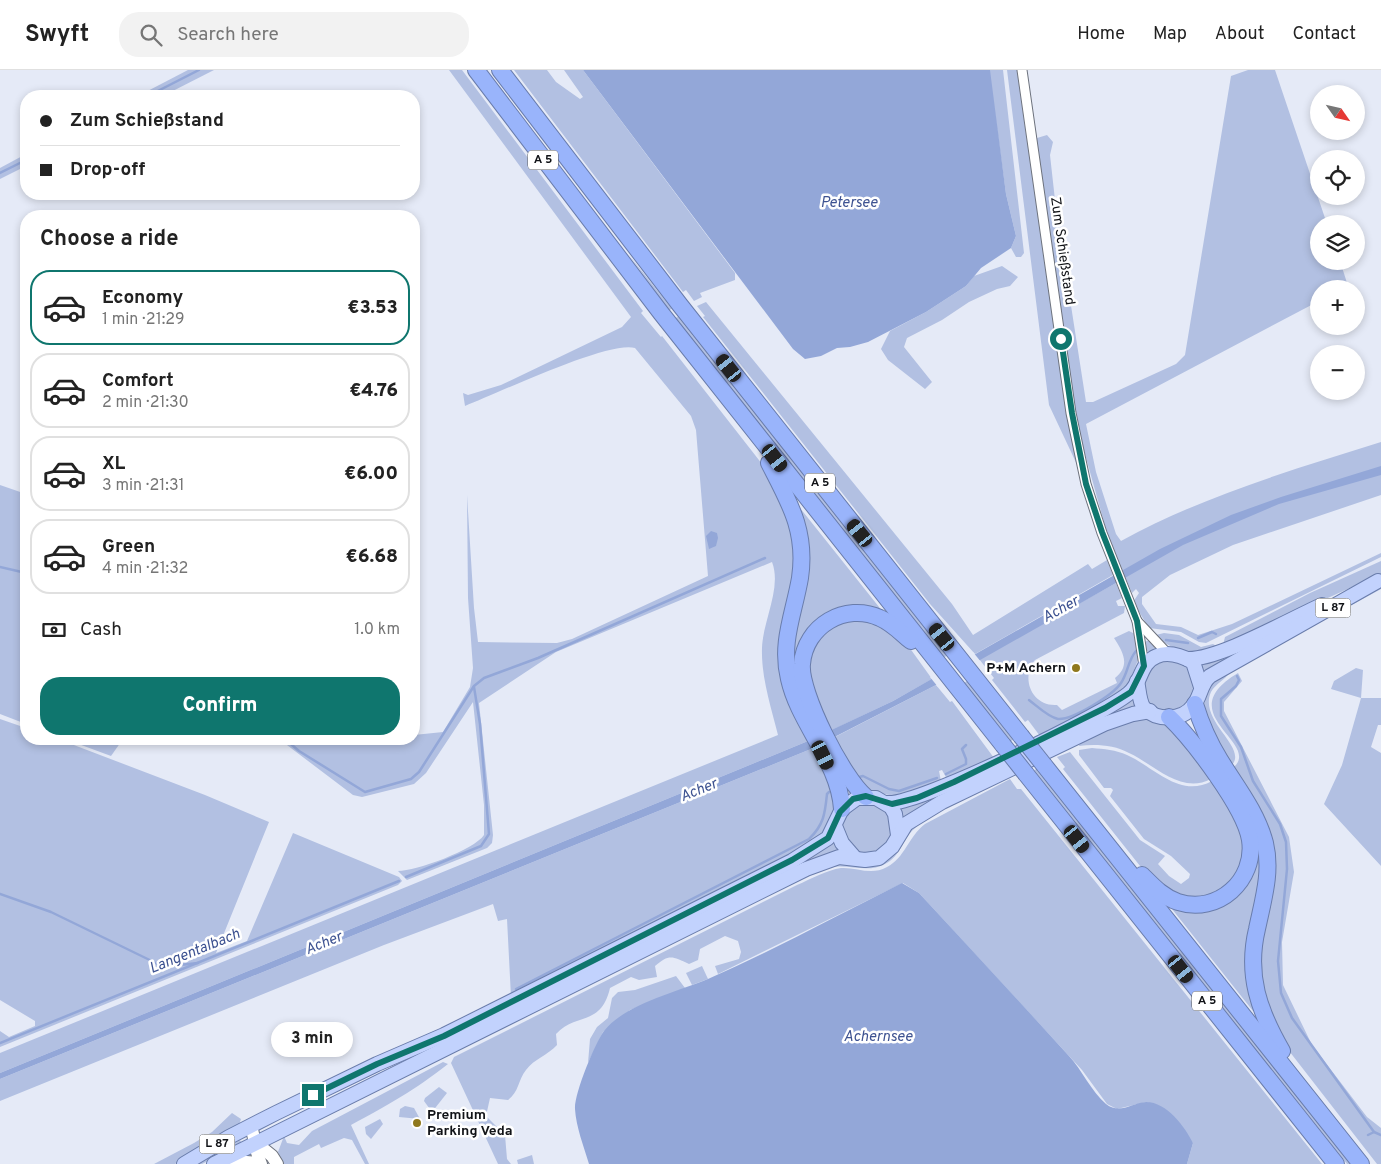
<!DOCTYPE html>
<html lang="en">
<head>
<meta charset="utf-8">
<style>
	body { margin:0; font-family:Overpass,sans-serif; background:#f2f2f2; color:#222; height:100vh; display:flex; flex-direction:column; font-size:19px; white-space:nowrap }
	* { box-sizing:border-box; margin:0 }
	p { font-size:16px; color:#767676 }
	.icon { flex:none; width:28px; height:28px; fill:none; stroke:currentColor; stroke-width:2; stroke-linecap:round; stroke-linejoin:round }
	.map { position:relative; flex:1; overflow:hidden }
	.sheet { position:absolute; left:20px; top:140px; width:400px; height:535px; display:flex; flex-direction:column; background:#fff; border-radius:20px; box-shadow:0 2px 8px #0003 }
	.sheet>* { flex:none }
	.banner { position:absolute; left:20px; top:20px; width:400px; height:110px; border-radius:20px; box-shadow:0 2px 8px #0003; display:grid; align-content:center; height:110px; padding:0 20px; background:#fff }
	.needle { width:32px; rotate:124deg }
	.buttons { position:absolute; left:1310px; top:15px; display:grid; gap:10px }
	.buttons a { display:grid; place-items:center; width:55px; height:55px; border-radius:50%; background:#fff; box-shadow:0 2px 8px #0003; font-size:25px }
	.end { position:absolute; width:22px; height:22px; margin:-11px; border:6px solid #0f766e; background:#fff; box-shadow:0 0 0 2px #fff }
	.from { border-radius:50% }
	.bubble { position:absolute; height:35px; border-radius:18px; background:#fff; box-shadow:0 2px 8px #0003; font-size:16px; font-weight:800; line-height:35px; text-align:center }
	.car { position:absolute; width:15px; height:30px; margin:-15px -8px; border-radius:6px; box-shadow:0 0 4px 1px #0007; background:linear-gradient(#222 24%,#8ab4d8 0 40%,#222 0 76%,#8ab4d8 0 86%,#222 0) }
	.banner b { display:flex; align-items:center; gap:18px; height:48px; font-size:19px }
	.banner b+b { border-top:1px solid #e0e0e0 }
	.banner i { width:12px; height:12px; background:#222 }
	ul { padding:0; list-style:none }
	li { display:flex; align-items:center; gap:15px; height:75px; margin:0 10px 8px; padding:0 10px; border:2px solid #e0e0e0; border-radius:20px }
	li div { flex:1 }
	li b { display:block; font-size:19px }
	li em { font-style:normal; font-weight:800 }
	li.current { border-color:#0f766e }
	li>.icon { width:45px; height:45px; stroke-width:1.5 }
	h2 { padding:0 20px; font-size:22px; line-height:60px }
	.pay { display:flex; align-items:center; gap:12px; height:55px; padding:0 20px; font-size:19px }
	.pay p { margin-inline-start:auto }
	.primary-button { display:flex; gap:10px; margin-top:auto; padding:10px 20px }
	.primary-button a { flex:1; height:58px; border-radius:20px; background:#0f766e; color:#fff; font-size:20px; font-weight:800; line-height:58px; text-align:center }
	header { display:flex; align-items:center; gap:30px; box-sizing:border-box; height:70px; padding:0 25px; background:#fff; border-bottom:1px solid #e0e0e0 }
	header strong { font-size:24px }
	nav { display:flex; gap:28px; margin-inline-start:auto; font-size:18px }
	.search { width:350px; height:45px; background:#f2f2f2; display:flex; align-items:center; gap:12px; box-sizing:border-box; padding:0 18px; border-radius:20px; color:#767676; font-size:19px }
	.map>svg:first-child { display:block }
	.green { fill:#b2c0e2 }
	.water { fill:#93a7d8 }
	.pier { fill:#e5eaf7 }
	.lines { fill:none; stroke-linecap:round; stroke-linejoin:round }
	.stream { stroke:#93a7d8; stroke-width:2.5 }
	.street-casing { stroke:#6d727d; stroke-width:11 }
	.secondary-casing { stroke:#6d727d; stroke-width:14 }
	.primary-casing { stroke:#697cab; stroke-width:16 }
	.highway-casing { stroke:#697cab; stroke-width:18 }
	.street { stroke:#fff; stroke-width:9 }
	.secondary { stroke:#fff; stroke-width:12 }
	.primary { stroke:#c2d2fd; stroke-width:14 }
	.highway { stroke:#99b4fb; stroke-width:16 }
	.highway-bridge-casing { stroke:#697cab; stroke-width:18; stroke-linecap:butt }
	.highway-bridge { stroke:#99b4fb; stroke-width:16 }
	.route { stroke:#0f766e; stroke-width:6 }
	.poi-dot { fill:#8f781d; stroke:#fff; stroke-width:2 }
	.labels { text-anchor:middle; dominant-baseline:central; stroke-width:5; stroke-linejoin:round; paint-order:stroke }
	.shield { fill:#fff; stroke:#585a5d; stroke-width:1 }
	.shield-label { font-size:12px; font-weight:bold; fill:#111317 }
	.street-label { font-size:14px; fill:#111317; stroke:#fff }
	.poi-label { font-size:14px; font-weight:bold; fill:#111317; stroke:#fff; text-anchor:end }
	.water-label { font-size:15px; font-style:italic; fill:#3d5291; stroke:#fff }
</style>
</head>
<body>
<header>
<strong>Swyft</strong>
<div class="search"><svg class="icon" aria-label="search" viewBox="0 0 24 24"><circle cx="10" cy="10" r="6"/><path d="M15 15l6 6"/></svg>Search here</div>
<nav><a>Home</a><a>Map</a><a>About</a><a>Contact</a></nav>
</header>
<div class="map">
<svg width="1381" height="1094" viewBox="0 0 1381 1094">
	<rect width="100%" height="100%" fill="#e5eaf7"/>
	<g class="green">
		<path d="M188,0h26l-51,26h-25z"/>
		<path d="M449,0h13l181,241 -2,2 20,24 1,-1 107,137 28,69 -13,88 24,111 -808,332v-20l778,-318c-7,-28 -17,-58 -16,-87 1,-28 20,-60 10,-86l-216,90 -77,51 14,132 -1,8 -5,5 -80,32 -9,-9c18,0 76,-21 86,-36v-30l-11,-103 -47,71 -12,11 -52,13 -9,-2 -74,-56h13l10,5 68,-5h44v-4l29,-3 27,-45 3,-19 -5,-70 -1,-103 7,113 4,34 79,1 15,-4 136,-63 -12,-146 -5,-14 -56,-68c-26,-8 -139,46 -170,58l-2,-13 5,2 33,-10 121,-58 9,-10z"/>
		<path d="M514,0h33l9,12 24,17 3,-2 -19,-27h19l152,203v7l-35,13 2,4 -8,4 -8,-11 -3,2z"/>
		<path d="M989,0h14l21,183 -3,4h-5l-5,-9 5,-12 -10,-42z"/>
		<path d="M1007,0h10l10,71 20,-6 6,7 -3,13 6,54 30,193h7l83,-38 9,-9 46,-279 17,-6h27l52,154h-8v37h21l8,25 -6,3h-23v12l-233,123 10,48 20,62 5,7c82,-45 171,-71 260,-99v53l-148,50 -63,30 -28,22v7l14,20 25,3 17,8 34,-11 149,-71v4l-175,86 -7,-1 -18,-10 -32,-4 -16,-26 6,-9 -3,-4 -4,4 -23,-53 -33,-118 4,49 -31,-66z"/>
		<path d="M26,84v12l-26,13v-11z"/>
		<path d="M629,185l43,54 -3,1z"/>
		<path d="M1002,196l16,11 -8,9 -13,3 -28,13 -27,18 -35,18 -3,9 28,35 -7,7 -37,-29 -7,-11 9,-18 36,-19 40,-26 8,-10z"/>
		<path d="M706,232l246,302 21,31 115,-71 4,5 15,-9 6,15 -138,79 -45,-50 -227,-287 2,-1 -8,-10z"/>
		<path d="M678,247l269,339 -3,1 -269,-339z"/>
		<path d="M0,415l26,9v230l-26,-10z"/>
		<path d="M800,438l83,104 -38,-2 -53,62 6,-162z"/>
		<path d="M1381,491v13l-158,71 2,-8 85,-44z"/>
		<path d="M1116,513l6,15 -6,3 2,5h7l-1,7 -89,47c-15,18 -3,47 22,45l5,5 55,-27 -2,-5c16,-13 8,-26 -1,-40l15,-7 6,3 5,21 -12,30 -13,11 -75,40 -12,-16 -3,2 -33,-42 2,-2 -15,-19z"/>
		<path d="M1381,517v2l-146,80z"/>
		<path d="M874,549l35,28 23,32 -39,22 -61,29 -17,-24 -8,-51 26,-33z"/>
		<path d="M1164,563l15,2 22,12 12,-3 5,3c-24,8 -45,6 -62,-12z"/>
		<circle cx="1149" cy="576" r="5.5"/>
		<path d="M1222,586l3,5 -22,13 -3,-10z"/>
		<path d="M1168,590l23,7c1,8 4,17 2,24 -6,22 -34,25 -48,10 -1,-19 0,-36 23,-41z"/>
		<path d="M1356,598l7,2 -2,28h20v27h-3l-7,22 10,6v113l-57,-62 18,-39 19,-67 -30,-9 3,-8z"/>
		<path d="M1230,602c-5,8 -15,12 -19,20 -13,29 37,55 21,73 -14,-18 -42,-62 -19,-83 4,-4 12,-7 17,-10z"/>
		<path d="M1238,603l4,8 -18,21v9l65,126 5,35 -12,70 1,43 29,60 55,72 14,11v36h-4l-98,-126 -23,-63 15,-91 -37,-117c27,-25 -65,-53 4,-94z"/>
		<path d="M967,611l46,59 -2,1 -47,-58z"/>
		<path d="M936,615l14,17 2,-1 42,57 -47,21 -5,-9 -3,1 2,10c-31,13 -49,22 -81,4l-25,-48z"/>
		<path d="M1135,627l4,9 -238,113 -2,-10 27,-10z"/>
		<path d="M1144,648l27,7 40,54c-30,16 -56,-14 -82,-26 -15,-8 -33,-9 -50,-7l1,-3 38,-19z"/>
		<path d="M0,649l26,9v11h30l10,3 139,53 64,27 -53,131 31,-12 46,-108 106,44 3,4 -4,4 -398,162v-16l9,6 26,-11v-5l-35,-21z"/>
		<path d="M65,669h58l-12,17z"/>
		<path d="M1092,678c12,1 24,2 35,7 27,12 53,44 85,26l29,41 6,35 -24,36 -39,7 -36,-24 -85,-107 2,-2 -8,-10 13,-5 70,88 25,16 -7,8 11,12 12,8 8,-6 1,-4 -19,-18 -27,-17 -34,-43 3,-6 -2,-2h-7l-25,-33v-5z"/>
		<path d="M811,679l16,26 8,31 -10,26 -32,22 -282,143 -4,-78 -9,2 -5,-17 -109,41 -384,156v-22z"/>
		<path d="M1037,699l313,395h-3l-313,-394z"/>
		<path d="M1010,709l7,10h4l301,375h-135l6,-21 -36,-38 -11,-3 -29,7 -10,-5 -25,-34 -163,-177 -16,-10 -185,91 -3,-8 24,-7 2,-7 -3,-11 -13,-5 -25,13 -2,11 -9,4c-17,-8 -20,-10 -34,2l2,11 -18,3 -8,-3 -21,11c-9,39 -34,24 -54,46l1,11c-9,10 -23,14 -31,25 -8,10 -7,22 -18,30l-18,-2 -4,18 19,19 2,24 4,5h-13l-47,-101 3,-6 343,-172c14,-6 30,-15 44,-17 16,-1 30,8 46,-1 18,-9 21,-30 38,-43z"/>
		<path d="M977,722c-21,11 -46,21 -63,37 -12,11 -13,27 -29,35 -18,10 -37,-1 -56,4l-1,-2c19,-6 38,6 56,-4 16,-8 13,-19 23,-30 14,-17 50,-31 70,-40z"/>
		<path d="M861,734l14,1 15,8v25c-8,13 -30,24 -41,7 -3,-5 -5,-13 -7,-19 2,-11 8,-17 19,-22z"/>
		<path d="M836,771l6,9 -50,19 -1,-1z"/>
		<path d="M1260,773l-3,166 -4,2 -85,-107 46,1z"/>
		<path d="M702,896l6,13 -16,6 -6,-12z"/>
		<path d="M676,906l9,12 -55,22 -27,22 -15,31 2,-24 7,-12 11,-9 4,-20 6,-6 17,-2z"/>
		<path d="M443,992l5,2c-33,26 -60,41 -97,61l18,39h-4l-13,-24 -8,-2 -23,10 -2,-4 -25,13v7h-11l-5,-12 6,-16 3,7 12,2 13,-14z"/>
		<path d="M439,1017l8,6 -15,19 -8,-11 1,-3z"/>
		<path d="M405,1036l9,2 6,11 -21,-2 1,-8z"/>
		<path d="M232,1043l9,6 -2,6 -64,39h-21l40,-21 18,-11z"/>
		<path d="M380,1049l3,5 -12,15 -5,-5 -1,-7z"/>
		<path d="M240,1070l2,4 -40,20h-8l27,-16z"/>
		<path d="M532,1085l2,9h-16l-1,-4z"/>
	</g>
	<g class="water">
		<path d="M583,0h407l16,124 10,42 -5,12 -30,20 -15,18 -40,26 -58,30 -18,5 -13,1 -16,8 -16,3 -12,-10z"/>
		<path d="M1381,396v9l-102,29 -96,41 -247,140 -125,64 -811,330v-6l808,-332 85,-40 267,-152 71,-34 50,-18z"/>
		<path d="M711,461l6,2 1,5 -2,8 -7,3 -3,-13z"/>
		<path d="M902,813l17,10c50,54 100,108 150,163 13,14 22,35 37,48 14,11 25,-1 40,-2 21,0 39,25 47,41l-6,21h-598c-5,-17 -13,-37 -14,-55 -1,-15 20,-66 29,-78 21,-27 73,-39 104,-52 66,-29 130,-64 194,-96z"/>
	</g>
	<path class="pier" d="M973,582l8,10 -43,25 -8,-10z"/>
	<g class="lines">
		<g class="stream">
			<path d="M148,26l51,-26"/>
			<path d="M0,103l26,-13"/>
			<path d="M0,497l26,6"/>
			<path d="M1198,568l14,-6 4,2"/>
			<path d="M1166,570l22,3"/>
			<path d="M1237,606l2,4 -3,6 -15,13v17l20,31 12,34 27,43 6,18 1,27 -9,92 3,32 11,25 82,114"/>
			<path d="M1029,630c8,6 19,17 29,19 15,1 55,-24 63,-36 7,-10 7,-23 15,-32"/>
			<path d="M285,669l14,12 66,41 46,-13 8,-7 55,-86 10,-8 54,-20 227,-100"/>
			<path d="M946,704l20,-10v-5l-4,-10 4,-4"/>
			<path d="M859,707l4,-1 26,13 10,2 38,-13"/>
			<path d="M406,807l75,-31 8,-12 -9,-110 -6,-37"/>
			<path d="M0,824l51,18 109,53 11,1 27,-3"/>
			<path d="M516,919l293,-150c15,-14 16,-26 18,-45l2,-2"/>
			<path d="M0,973l399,-162"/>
			<path d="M1368,1065l6,-3 7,3"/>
		</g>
		<g class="street-casing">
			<g id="street">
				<path d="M1022,0l49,343 15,71 16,49 35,88 7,45"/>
				<path d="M1137,551l31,33"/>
			</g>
		</g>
		<g class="secondary-casing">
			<g id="secondary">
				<path d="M251,1056c4,13 4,25 10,38"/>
				<path d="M256,1073l16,13 5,8"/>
				<path d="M222,1090l38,3"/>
			</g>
		</g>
		<g class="primary-casing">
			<g id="primary">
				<path d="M1187,589c32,1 103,-40 135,-54"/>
				<path d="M1137,611c2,8 2,21 7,27 13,13 38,13 49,-2 8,-9 7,-22 17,-30l168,-95"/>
				<path d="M887,733c30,3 212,-86 241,-109 14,-10 11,-31 29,-38 12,-5 25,0 36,6l8,25"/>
				<path d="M835,756l7,17 13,15"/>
				<path d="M184,1094l45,-27 47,-24 101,-49 67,-29 348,-174 36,-23 14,-29 15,-11h19l15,9 4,7 3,21"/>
				<path d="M214,1094l592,-295 33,-12 26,3 14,-2 13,-11 14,-23 36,-22 162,-78 29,-10 17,-3"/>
			</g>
		</g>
		<g class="highway-casing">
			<g id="highway">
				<path d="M476,0l185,243 342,432"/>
				<path d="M500,0l180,235 341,431"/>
				<path d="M769,393c20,39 38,68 31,115 -6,35 -20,65 -11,101 10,45 50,83 53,130"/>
				<path d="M1195,634c6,20 14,38 25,56 16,26 37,52 45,83 7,29 -2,57 -8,86 -11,46 2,82 25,122"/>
				<path d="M1044,695l317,399"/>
				<path d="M1026,704l310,390"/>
				<path d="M866,727c-22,-17 -67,-105 -64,-133 3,-38 43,-62 78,-46 12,5 21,15 31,23"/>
				<path d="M1142,805c11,11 21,22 36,27 40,13 78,-22 72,-62 -5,-32 -57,-100 -81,-123"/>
			</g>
		</g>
		<use href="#street" class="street"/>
		<use href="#secondary" class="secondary"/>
		<use href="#primary" class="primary"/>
		<use href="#highway" class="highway"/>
		<g class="highway-bridge-casing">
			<g id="highway-bridge">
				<path d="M1021,666l23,29"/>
				<path d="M1003,675l23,29"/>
			</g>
		</g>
		<use href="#highway-bridge" class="highway-bridge"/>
	</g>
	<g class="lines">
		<path class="route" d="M313,1025l64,-31 67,-28 348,-176 36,-22 12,-26 13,-13 13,-3 26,8 25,-6 37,-16 151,-74 26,-16 13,-26 -7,-45 -35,-89 -16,-48 -14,-71 -11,-74"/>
	</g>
	<g class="poi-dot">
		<circle cx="1076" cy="598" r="5"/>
		<circle cx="417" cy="1053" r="5"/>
	</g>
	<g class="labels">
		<g class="shield">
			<rect x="528" y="80.5" width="30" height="19" rx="4"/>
			<rect x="805" y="403.5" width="30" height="19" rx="4"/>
			<rect x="1315.5" y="528.5" width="35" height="19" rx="4"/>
			<rect x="1192" y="921.5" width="30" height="19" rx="4"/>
			<rect x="199.5" y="1064.5" width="35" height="19" rx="4"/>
		</g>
		<g class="shield-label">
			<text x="543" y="90">A 5</text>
			<text x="820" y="413">A 5</text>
			<text x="1333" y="538">L 87</text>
			<text x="1207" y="931">A 5</text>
			<text x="217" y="1074">L 87</text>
		</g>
		<g class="street-label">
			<text transform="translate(1062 181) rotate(82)">Zum Schießstand</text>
		</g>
		<g class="poi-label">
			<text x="1066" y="598">P+M Achern</text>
			<text x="427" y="1045" text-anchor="start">Premium<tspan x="427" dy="16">Parking Veda</tspan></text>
		</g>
		<g class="water-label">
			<text x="849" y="133">Petersee</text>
			<text transform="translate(1061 540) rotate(-29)">Acher</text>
			<text transform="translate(699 721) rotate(-22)">Acher</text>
			<text transform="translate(324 874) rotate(-22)">Acher</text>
			<text transform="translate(195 882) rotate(-22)">Langentalbach</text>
			<text x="878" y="967">Achernsee</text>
		</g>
	</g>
</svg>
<div class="buttons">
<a><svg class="needle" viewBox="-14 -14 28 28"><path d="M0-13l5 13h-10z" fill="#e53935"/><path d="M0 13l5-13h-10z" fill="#767676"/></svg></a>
<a><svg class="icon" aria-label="locate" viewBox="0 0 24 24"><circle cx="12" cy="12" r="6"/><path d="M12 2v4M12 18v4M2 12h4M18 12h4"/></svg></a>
<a><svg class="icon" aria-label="layers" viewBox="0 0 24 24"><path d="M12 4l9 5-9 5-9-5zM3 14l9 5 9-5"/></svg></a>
<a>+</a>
<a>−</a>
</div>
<i class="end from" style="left:1061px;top:269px"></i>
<i class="end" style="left:313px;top:1025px"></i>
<div class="bubble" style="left:271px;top:952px;width:82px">3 min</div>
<i class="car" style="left:729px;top:298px;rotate:322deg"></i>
<i class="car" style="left:775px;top:388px;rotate:142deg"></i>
<i class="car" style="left:860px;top:463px;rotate:321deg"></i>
<i class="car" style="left:942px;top:567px;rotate:321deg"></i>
<i class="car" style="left:823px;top:685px;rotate:154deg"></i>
<i class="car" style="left:1077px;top:769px;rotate:142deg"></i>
<i class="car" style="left:1181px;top:899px;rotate:142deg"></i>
<div class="banner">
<b><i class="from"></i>Zum Schießstand</b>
<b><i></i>Drop-off</b>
</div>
<section class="sheet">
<h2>Choose a ride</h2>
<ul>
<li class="current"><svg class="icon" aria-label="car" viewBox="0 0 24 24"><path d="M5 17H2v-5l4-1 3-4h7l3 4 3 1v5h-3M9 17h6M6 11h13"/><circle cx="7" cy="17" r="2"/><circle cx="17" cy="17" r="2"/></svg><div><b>Economy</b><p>1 min · 21:29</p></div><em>€3.53</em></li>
<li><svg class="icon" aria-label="car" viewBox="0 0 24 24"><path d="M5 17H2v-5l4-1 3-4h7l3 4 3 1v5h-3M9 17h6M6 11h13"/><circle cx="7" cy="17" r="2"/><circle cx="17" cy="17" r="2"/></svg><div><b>Comfort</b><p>2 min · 21:30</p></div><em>€4.76</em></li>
<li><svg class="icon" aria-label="car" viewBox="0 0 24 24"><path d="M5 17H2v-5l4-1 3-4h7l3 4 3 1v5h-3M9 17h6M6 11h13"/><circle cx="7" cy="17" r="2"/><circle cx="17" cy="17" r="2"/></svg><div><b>XL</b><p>3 min · 21:31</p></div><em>€6.00</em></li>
<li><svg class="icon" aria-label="car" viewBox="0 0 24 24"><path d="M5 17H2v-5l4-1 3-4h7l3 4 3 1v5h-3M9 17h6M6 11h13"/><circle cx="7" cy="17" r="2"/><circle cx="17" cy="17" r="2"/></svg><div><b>Green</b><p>4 min · 21:32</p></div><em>€6.68</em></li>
</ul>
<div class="pay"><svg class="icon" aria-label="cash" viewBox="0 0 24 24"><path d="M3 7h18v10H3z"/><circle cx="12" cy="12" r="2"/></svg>Cash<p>1.0 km</p></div>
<div class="primary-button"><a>Confirm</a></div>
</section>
</div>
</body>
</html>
